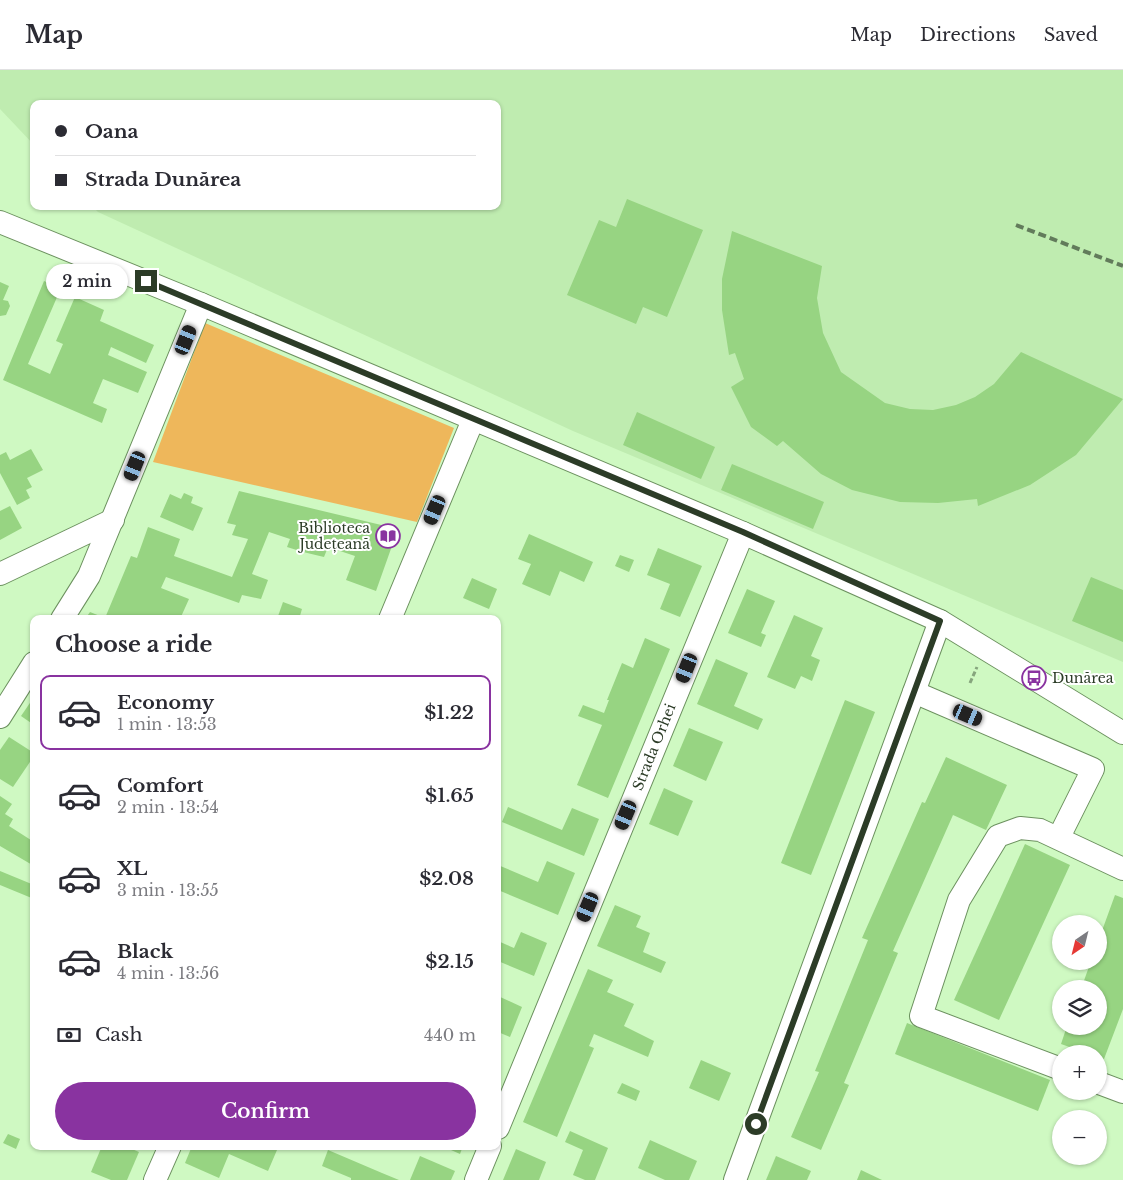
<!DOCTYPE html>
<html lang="en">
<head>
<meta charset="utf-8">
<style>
	body { margin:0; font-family:"Libre Baskerville",serif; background:#f2f2f3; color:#2b2b33; height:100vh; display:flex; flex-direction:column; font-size:19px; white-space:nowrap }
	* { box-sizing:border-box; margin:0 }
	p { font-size:16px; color:#7c7c81 }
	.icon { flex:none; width:28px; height:28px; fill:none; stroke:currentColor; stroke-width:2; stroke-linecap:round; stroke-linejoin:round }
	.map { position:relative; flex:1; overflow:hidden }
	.sheet { position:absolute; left:30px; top:545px; width:471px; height:535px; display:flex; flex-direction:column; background:#fff; border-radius:10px; box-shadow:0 1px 4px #0004 }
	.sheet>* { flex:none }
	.hud { position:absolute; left:30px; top:30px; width:471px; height:110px; border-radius:10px; box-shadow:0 1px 4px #0004; display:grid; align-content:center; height:110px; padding:0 25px; background:#fff }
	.needle { width:32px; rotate:215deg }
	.tools { position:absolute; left:1052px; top:845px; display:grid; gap:10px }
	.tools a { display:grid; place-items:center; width:55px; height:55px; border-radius:50%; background:#fff; box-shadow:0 1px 4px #0004; font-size:25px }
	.end { position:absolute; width:22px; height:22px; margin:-11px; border:6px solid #2c3c27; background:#fff; box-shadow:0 0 0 2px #fff }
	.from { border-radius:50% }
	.bubble { position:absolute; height:35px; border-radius:18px; background:#fff; box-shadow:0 1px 4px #0004; font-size:16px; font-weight:600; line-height:35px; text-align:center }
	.car { position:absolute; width:15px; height:30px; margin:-15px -8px; border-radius:6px; box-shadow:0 0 4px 1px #0007; background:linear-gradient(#222 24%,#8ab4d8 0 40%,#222 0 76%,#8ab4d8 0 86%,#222 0) }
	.hud b { display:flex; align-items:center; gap:18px; height:48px; font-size:19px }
	.hud b+b { border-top:1px solid #e1e1e2 }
	.hud i { width:12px; height:12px; background:#2b2b33 }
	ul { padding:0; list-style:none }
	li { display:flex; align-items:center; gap:15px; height:75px; margin:0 10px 8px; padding:0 15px; border:2px solid transparent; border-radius:10px }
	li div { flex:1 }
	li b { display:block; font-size:19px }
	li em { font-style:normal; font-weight:600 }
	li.on { border-color:#8933a0 }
	li>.icon { width:45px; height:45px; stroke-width:1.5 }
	h2 { padding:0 25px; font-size:22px; line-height:60px }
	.pay { display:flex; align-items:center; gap:12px; height:55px; padding:0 25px; font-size:19px }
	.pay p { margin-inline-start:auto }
	.cta { display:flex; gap:10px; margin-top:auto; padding:10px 25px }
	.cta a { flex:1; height:58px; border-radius:30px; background:#8933a0; color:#fff; font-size:20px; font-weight:600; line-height:58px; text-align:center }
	header { display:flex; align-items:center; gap:30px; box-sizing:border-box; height:70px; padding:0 25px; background:#fff; border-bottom:1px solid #e1e1e2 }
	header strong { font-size:24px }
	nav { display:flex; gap:28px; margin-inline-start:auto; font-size:18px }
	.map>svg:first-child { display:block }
	.built { fill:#bfecb0 }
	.green { fill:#eeb75b }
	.building { fill:#97d482 }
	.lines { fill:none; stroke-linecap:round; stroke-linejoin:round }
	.minor-casing { stroke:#6c915f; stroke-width:24 }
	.path { stroke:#86a57d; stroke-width:3; stroke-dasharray:5 2.5; stroke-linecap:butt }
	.minor { stroke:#fff; stroke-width:22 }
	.rail { stroke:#627b5b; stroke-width:4; stroke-dasharray:8 4; stroke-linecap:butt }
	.route { stroke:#2c3c27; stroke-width:6 }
	.labels { text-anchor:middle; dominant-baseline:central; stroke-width:4; stroke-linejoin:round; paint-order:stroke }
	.poi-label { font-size:14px; fill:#2c3c27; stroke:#fff; text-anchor:end }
	.street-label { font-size:14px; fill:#2c3c27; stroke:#fff }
</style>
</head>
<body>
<header>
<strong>Map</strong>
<nav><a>Map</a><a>Directions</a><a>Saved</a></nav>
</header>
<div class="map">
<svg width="1123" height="1110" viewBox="0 0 1123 1110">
	<rect width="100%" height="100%" fill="#cff9c2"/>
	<path class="built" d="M0,0h1123v592l-550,-231 -475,-219 -6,-6h406v-102h-464v41l-34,-36z"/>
	<path class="green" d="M205,253l249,105 -37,94 -264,-60z"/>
	<g class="building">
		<path d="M627,129l76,31 -36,87 -24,-10 -7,17 -69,-29 32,-75 17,7z"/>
		<path d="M732,161l90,35 -5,32 6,35 18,39 44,31 25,6 23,1 23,-5 19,-8 19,-13 27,-32 102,47 -47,56 -46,30 -52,21 -1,-7 -39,4 -38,-1 -48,-12 -31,-16 -38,-33 -6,5 -26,-19 -20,-40 13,-8 -9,-26 -6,2 -7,-45v-31z"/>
		<path d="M44,211l17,7 -33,76 22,10 13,-30 -7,-3 19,-44 29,13 -4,11 54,24 -8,18 -35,-16 -3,8 39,17 -9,21 -35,-14 -10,24 14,6 -5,14 -99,-43z"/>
		<path d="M0,212l9,4 -6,14 5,1 2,5 -4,9 -6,1z"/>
		<path d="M637,342l78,35 -14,32 -78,-34z"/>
		<path d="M31,379l12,21 -16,8 5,9 -6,3 4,8 -13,7 -17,-32v-18l6,-3 4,8z"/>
		<path d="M732,394l92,38 -11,27 -92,-39z"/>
		<path d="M239,421l159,38 -22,62 -30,-11 9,-24 -27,-9 -4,10 -21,-5 -16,-5 3,-8 -21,-7 -17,42 16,6 -7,19 -19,-4 -3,8 -73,-26 -5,11 28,11 -9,20h-95l5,-7 15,6 26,-62 6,2 11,-31 32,12 -6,17 58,21 16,-38 -16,-4 4,-10 -9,-2z"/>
		<path d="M184,423l9,4 -2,6 12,5 -10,23 -33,-14 10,-23 11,5z"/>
		<path d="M10,436l12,22 -22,12v-29z"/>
		<path d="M529,464l64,28 -9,20 -24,-11 -10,25 -28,-12 9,-20 -13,-5z"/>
		<path d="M658,478l44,18 -22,51 -20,-8 10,-25 -23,-9z"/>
		<path d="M620,485l14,5 -5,12 -14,-6z"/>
		<path d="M1091,507l32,13v52l-51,-21z"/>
		<path d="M472,508l25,11 -8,20 -26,-11z"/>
		<path d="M747,519l28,12 -14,32 5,2 -5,12 -33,-14z"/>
		<path d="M283,532l19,7 -3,10h-22z"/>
		<path d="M794,545l29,13 -12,28 9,4 -8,21 -11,-5 -6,13 -28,-12z"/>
		<path d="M645,568l25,11 -62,149 -31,-13 25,-60 -24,-9 5,-11 21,8 5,-13h-2l15,-37 11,5z"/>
		<path d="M716,589l32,14 -14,33 29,13 -5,11 -61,-26z"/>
		<path d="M34,627v28l-13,-9z"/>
		<path d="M845,630l30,12 -64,163 -30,-12z"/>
		<path d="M689,658l34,14 -17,39 -33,-15z"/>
		<path d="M9,667l25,16v3l-21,31 -13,-8v-29z"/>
		<path d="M946,687l61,28 -21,45 -33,-15 -60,136 5,2 -54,130 5,2 -28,65 -30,-13 28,-65 -4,-1 53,-131 -6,-2 60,-136 3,1z"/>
		<path d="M664,718l29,13 -15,35 -29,-12z"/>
		<path d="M0,726l12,8 -7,10 8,5 -4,7 25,16v24l-34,-20z"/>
		<path d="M508,737l54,23 10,-22 27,11 -15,37 -82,-34z"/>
		<path d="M1025,774l45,21 -71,155 -45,-20z"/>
		<path d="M547,791l28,12 -17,42 -60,-25v-25l40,17z"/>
		<path d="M0,801l34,14v14l-34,-14z"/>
		<path d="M1115,825l8,3v111l-19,50 -5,-2v-3h-10l-28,-10 6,-18h32v-37h-18l10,-28h8v-22z"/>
		<path d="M615,835l26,11 -5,11 14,6 -7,19 23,10 -5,11 -64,-27z"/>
		<path d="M521,862l26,11 -13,33 -36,-15v-20l16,7z"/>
		<path d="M588,899l25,11 -6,12 27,12 -10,22 30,15 -6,16 -54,-23 -5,12 5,2 -37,89 -34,-15z"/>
		<path d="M498,926l24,11 -12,30 -12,-5z"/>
		<path d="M907,953l143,57 -12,31 -143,-57z"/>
		<path d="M701,990l30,13 -12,28 -30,-13z"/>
		<path d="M622,1013l18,8 -4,10 -19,-8z"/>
		<path d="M570,1061l38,17 -13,32h-10l-12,-5 10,-25 -18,-8z"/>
		<path d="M8,1064l12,5 -4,10 -13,-6z"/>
		<path d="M650,1070l47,21 -8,19h-24l-27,-12z"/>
		<path d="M102,1076h23l14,6 -12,28h-16l-20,-8z"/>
		<path d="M192,1076h76l9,4 -9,21 -39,-17 -10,24 -34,-15z"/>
		<path d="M442,1076h21l-3,8z"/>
		<path d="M516,1079l30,13 -7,18h-36z"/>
		<path d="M328,1080l54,23 17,7h-48v-2l-29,-12z"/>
		<path d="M420,1086l35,15 -4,9h-41z"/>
		<path d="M776,1086l35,15 -4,9h-41z"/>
		<path d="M861,1100l21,10h-25z"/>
	</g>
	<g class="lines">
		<g class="minor-casing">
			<g id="minor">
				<path d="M0,152l201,82 542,229 197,88 183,112"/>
				<path d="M0,504l113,-54"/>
				<path d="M62,549l27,-43 112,-272"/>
				<path d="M390,549l83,-199"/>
				<path d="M914,622l179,77 -34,68"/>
				<path d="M0,647l34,-54"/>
				<path d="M1061,999l-140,-53 38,-116 39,-64 22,-8 20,2 83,39"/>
				<path d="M1099,1013l24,9"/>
				<path d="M498,1058l245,-595"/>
				<path d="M155,1110l15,-34"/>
				<path d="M476,1110l14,-34"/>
				<path d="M735,1110l205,-559"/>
			</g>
		</g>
		<path class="path" d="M970,613l7,-16"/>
		<use href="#minor" class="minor"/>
		<path class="rail" d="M1016,155l107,41"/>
	</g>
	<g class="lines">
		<path class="route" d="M146,211l597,251 197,89 -184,503"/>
	</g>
	<defs>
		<g id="library-ring" transform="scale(1.25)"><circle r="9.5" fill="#fff" stroke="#8933a0" stroke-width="1.5"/><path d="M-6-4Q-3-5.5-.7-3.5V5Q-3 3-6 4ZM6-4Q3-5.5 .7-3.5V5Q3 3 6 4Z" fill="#8933a0"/></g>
		<g id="bus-ring" transform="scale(1.25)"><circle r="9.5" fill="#fff" stroke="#8933a0" stroke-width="1.5"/><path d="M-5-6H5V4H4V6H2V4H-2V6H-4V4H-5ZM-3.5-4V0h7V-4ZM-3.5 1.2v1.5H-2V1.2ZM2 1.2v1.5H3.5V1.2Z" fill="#8933a0"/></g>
	</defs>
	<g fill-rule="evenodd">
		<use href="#library-ring" x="388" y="466"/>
		<use href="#bus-ring" x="1034" y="608"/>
	</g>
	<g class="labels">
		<g class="poi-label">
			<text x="370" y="458">Biblioteca<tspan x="370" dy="16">Județeană</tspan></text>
			<text x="1052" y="608" text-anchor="start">Dunărea</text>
		</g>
		<g class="street-label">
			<text transform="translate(654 677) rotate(-68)">Strada Orhei</text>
		</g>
	</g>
</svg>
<div class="tools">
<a><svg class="needle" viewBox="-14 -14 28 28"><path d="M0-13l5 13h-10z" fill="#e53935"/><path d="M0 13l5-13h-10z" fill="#7c7c81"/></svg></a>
<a><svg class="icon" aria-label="layers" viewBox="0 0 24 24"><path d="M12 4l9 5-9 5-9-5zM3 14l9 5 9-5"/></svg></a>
<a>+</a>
<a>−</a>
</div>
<i class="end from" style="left:756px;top:1054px"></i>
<i class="end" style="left:146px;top:211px"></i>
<div class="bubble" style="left:46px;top:194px;width:82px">2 min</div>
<i class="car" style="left:186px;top:270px;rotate:22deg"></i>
<i class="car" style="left:135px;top:396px;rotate:202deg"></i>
<i class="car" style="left:435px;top:440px;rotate:203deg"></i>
<i class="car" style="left:687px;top:598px;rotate:202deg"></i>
<i class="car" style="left:968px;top:645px;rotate:113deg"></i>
<i class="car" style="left:626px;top:745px;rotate:203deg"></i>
<i class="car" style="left:588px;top:837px;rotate:203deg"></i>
<div class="hud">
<b><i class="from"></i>Oana</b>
<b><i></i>Strada Dunărea</b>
</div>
<section class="sheet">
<h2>Choose a ride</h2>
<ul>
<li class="on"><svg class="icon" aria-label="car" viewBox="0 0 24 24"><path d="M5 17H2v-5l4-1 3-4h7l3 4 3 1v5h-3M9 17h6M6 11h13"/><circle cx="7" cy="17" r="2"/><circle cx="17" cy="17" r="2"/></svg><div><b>Economy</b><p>1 min · 13:53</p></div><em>$1.22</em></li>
<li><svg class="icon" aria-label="car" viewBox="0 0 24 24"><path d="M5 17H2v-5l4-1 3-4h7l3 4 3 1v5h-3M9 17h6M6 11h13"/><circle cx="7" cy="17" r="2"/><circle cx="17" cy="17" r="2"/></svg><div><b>Comfort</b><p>2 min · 13:54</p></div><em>$1.65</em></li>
<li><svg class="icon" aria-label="car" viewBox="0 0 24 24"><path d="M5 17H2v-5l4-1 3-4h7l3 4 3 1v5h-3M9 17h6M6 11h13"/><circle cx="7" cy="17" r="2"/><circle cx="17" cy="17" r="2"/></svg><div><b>XL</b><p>3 min · 13:55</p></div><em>$2.08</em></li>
<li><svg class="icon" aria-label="car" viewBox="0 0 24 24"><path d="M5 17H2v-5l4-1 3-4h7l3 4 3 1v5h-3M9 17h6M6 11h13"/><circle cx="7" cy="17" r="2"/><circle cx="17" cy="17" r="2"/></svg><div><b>Black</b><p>4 min · 13:56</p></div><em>$2.15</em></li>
</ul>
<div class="pay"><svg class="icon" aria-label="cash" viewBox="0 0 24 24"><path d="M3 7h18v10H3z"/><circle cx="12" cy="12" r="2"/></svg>Cash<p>440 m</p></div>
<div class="cta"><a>Confirm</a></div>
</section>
</div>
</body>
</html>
